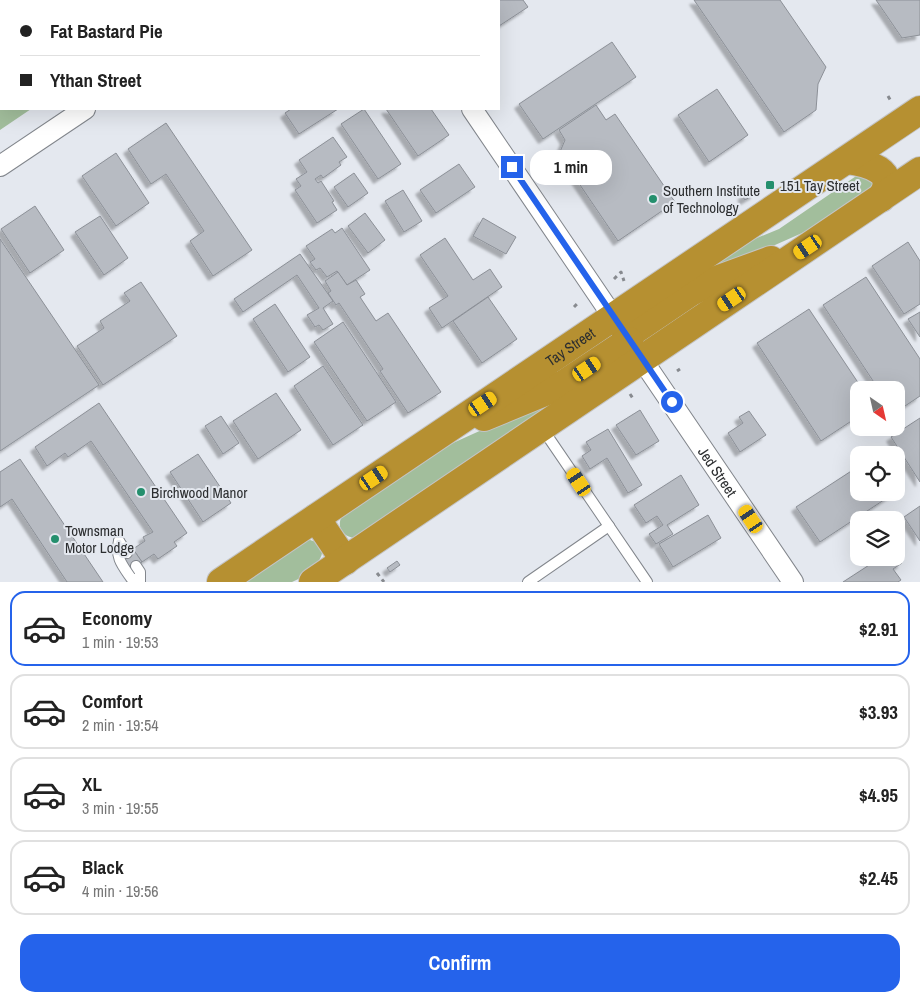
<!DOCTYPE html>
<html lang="en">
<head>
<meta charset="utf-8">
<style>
	body { margin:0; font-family:"Archivo Narrow",sans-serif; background:#f6f6f6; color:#222; height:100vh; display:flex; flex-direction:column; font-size:19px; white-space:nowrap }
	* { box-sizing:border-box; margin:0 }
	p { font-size:16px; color:#767676 }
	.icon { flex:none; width:28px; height:28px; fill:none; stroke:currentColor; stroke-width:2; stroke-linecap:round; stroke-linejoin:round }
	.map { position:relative; height:582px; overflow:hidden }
	.details { display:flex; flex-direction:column; background:#fff; flex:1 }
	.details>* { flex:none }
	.guide { position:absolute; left:0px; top:0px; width:500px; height:110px; box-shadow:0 5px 20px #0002; display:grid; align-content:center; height:110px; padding:0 20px; background:#fff }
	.needle { width:32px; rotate:146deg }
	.controls { position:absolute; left:850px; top:381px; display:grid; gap:10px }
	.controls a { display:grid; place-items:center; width:55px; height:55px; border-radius:10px; background:#fff; box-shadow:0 5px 20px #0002; font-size:25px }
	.end { position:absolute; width:22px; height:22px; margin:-11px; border:6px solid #2563eb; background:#fff; box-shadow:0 0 0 2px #fff }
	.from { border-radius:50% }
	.bubble { position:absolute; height:35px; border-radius:15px; background:#fff; box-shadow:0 5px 20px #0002; font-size:16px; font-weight:700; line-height:35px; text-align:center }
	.car { position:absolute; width:15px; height:30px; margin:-15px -8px; border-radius:6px; box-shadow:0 0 4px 1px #0007; background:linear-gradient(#f5c518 24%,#345 0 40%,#f5c518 0 76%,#345 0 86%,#f5c518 0) }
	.guide b { display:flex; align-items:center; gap:18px; height:48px; font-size:19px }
	.guide b+b { border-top:1px solid #e0e0e0 }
	.guide i { width:12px; height:12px; background:#222 }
	ul { padding:9px 0 0; list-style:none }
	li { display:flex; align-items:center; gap:15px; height:75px; margin:0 10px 8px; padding:0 10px; border:2px solid #e0e0e0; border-radius:15px }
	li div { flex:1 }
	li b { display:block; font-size:19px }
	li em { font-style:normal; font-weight:700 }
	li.on { border-color:#2563eb }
	li>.icon { width:45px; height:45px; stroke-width:1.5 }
	.button { display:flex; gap:10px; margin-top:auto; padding:10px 20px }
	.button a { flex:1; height:58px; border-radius:15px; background:#2563eb; color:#fff; font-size:20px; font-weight:700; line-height:58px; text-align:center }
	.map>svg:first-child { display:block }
	.green { fill:#a2be9c }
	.building { fill:#b7bbc2; stroke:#8c9097; filter:url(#shadow) }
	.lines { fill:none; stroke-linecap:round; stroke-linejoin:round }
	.lane-casing { stroke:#82868c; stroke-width:12 }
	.street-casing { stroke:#82868c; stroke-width:22 }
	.highway-casing { stroke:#c4c4c5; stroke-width:30 }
	.path { stroke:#878a8f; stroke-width:3; stroke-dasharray:4 4; stroke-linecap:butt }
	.lane { stroke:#fff; stroke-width:10 }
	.street { stroke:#fff; stroke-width:20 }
	.highway { stroke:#b69031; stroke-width:28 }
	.route { stroke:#2563eb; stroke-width:6 }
	.poi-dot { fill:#248f6d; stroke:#e4e8ef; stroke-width:2 }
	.labels { text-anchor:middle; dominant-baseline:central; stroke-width:4; stroke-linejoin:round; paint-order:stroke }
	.poi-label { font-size:15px; fill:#2c2e30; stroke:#e4e8ef; text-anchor:start }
	.street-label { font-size:15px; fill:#2c2e30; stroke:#e4e8ef }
</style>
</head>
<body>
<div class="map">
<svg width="920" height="582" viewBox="0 0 920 582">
	<defs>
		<filter id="shadow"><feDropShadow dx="-4.5" dy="4.5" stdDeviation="1" flood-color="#0004"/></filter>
	</defs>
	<rect width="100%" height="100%" fill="#e4e8ef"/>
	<g class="green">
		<path d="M0,0h193l-192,1v108h30l-31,21z"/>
		<path d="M862,172l14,13 -58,41 -129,57 63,-43 27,-11z"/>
		<path d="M601,373l-246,165c-12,-1 -19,-11 -13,-22l91,-64 135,-61z"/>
		<path d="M310,540c30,8 -3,37 -18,42 -7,0 -40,0 -50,0l63,-41z"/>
	</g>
	<g class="building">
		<path d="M329,0h32v1h-34z"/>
		<path d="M459,0h64l5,7 -29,19v-25z"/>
		<path d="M694,0h86l46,67 -8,17 -2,26 -32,22z"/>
		<path d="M876,0h44v35l-18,3z"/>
		<path d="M612,42l24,35 -93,62 -24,-35z"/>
		<path d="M717,89l31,46 -39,27 -31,-47z"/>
		<path d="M596,105l10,15 9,-6 60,88 -57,39 -59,-87 6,-14 -6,-10z"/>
		<path d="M291,109h47l-39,25 -14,-21z"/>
		<path d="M364,109l37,55 -23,15 -37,-55z"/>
		<path d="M386,109h45l18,26 -31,21z"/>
		<path d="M166,123l86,127 -39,26 -23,-35 14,-10 -38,-57 -15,10 -23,-35z"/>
		<path d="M333,137l14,20 -8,5 2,3 -18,13 -2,-3 -6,4 3,4 3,-2 13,20 -2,1 5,8 -20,13 -22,-33 6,-4 -5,-7 11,-7 -8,-12z"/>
		<path d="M116,153l33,50 -33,23 -34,-50z"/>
		<path d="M459,164l16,23 -39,26 -16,-23z"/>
		<path d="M354,173l14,20 -20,14 -14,-20z"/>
		<path d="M752,189l3,5 -10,6 -3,-4z"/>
		<path d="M403,190l19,31 -18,11 -19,-31z"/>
		<path d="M35,206l29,44 -34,23 -29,-44z"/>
		<path d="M365,213l20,27 -17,13 -20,-27z"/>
		<path d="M100,216l28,42 -24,17 -29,-43z"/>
		<path d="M483,218l33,19 -10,17 -33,-18z"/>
		<path d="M342,228l28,42 -23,15 -10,-14 -10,6 -7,-9 -4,2 -6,-8 5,-3 -9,-13 26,-17 3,4z"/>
		<path d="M445,238l28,42 17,-11 12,18 -60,41 -13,-20 19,-12 -28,-41z"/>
		<path d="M0,239l99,146 -99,66z"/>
		<path d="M908,242l12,19v43l-16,10 -32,-48z"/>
		<path d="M300,254l33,47 -10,7 10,16 -10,6 -4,-5 -4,2 -8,-12 12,-7 -22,-33 -54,37 -9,-13z"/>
		<path d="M338,272l9,13 9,-5 9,14 -5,3 16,24 12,-8 53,79 -33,21 -28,-42 3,-2 -44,-66 -3,2 -8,-12 3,-2 -6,-10z"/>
		<path d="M866,277l54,82v37l-24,16v-22h-17l-56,-85z"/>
		<path d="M141,282l36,54 -74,49 -26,-39 27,-18 -4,-7 30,-20 -6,-8z"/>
		<path d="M488,297l29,42 -35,24 -29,-42z"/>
		<path d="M275,304l35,53 -22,15 -35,-53z"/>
		<path d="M809,309l54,81h-4v26l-38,25 -64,-98z"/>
		<path d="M920,312v25l-12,-18z"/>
		<path d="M343,322l53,80 -29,19 -53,-79z"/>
		<path d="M323,366l40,59 -30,20 -39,-59z"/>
		<path d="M276,393l25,37 -43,29 -25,-38z"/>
		<path d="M99,403l88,130 -13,9 3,4 -19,13 -4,-5 -12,8 -9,-13 12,-8 -2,-4 10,-5 -62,-91 -23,16 -3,-4 -18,13 -12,-19z"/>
		<path d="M640,410l19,31 -23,14 -20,-30z"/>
		<path d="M749,411l17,24 -26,17 -12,-19 15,-10 -4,-6z"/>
		<path d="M221,416l18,27 -16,11 -18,-28z"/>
		<path d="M920,418v64l-29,-45z"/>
		<path d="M608,429l34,56 -14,8 -21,-35 -17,11 -8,-13 9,-6 -5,-8z"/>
		<path d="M198,454l33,49 -28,19 -33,-50z"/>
		<path d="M20,459l83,123h-36l-55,-83 -12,8v-35z"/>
		<path d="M859,466v26h37l-76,50 -24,-35z"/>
		<path d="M681,475l18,30 -32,20 6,9 -17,10 -7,-10 14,-9 -6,-9 -11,7 -12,-18z"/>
		<path d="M920,506v35l-16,-24z"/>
		<path d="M708,515l13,23 -48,29 -14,-23z"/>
		<path d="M133,549l9,13 -12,8 -9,-13z"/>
		<path d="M896,555l6,8 -9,6 8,11 -3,2h-55l37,-24h16z"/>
		<path d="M397,561l3,4 -10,7 -3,-4z"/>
	</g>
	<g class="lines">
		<g class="lane-casing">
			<g id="lane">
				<path d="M542,428l105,154"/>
				<path d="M119,541c-4,16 3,24 12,37l8,3"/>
				<path d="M119,541l8,12"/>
				<path d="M136,566l4,6v10"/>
				<path d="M528,582l81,-56"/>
			</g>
		</g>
		<g class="street-casing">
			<g id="street">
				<path d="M399,0l1,1"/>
				<path d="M244,1l2,-1"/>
				<path id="s1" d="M472,109l321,473"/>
				<path d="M0,166l85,-57"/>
			</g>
		</g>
		<g class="highway-casing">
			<g id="highway">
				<path d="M847,160c19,3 53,10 34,38"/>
				<path d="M626,336l65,-44 20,-10 60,-22"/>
				<path d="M484,417l80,-33 65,-43"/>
				<path d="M316,518l29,43"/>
				<path id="s2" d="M221,582l699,-472"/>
				<path d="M313,582l607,-411"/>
			</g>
		</g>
		<g class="path">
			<path d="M888,96l4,7"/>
			<path d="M614,279l7,-7 3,9"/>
			<path d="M574,307l3,-3"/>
			<path d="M677,371l3,-2"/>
			<path d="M630,394l4,6"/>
			<path d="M377,573l7,9"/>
		</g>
		<use href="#lane" class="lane"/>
		<use href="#street" class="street"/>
		<use href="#highway" class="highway"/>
	</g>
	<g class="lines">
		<path class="route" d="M512,167l160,235"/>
	</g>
	<g class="poi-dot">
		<rect x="765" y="180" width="10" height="10" rx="2.5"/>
		<circle cx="653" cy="199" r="5"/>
		<circle cx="141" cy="492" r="5"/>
		<circle cx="55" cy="539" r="5"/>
	</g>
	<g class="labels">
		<g class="poi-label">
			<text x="780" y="185">151 Tay Street</text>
			<text x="663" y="190">Southern Institute<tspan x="663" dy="17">of Technology</tspan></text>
			<text x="151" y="492">Birchwood Manor</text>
			<text x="65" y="530">Townsman<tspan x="65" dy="17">Motor Lodge</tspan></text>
		</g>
		<g class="street-label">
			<text stroke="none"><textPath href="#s2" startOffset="421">Tay Street</textPath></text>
			<text stroke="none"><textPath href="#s1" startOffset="438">Jed Street</textPath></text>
		</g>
	</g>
</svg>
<div class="controls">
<a><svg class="needle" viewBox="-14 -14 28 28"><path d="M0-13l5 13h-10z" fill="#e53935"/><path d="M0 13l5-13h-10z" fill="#767676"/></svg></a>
<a><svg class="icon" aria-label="locate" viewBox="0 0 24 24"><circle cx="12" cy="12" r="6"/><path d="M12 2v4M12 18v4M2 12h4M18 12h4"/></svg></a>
<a><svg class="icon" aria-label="layers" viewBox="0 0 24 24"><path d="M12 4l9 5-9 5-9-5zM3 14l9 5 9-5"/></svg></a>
</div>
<i class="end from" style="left:672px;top:402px"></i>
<i class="end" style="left:512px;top:167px"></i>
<div class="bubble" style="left:530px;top:150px;width:82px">1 min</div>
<i class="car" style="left:808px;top:247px;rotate:236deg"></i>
<i class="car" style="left:732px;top:299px;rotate:236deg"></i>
<i class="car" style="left:587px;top:369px;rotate:56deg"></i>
<i class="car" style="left:483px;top:404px;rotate:56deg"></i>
<i class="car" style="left:374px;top:478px;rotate:56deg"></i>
<i class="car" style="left:579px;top:482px;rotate:326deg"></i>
<i class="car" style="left:751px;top:519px;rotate:326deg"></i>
<div class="guide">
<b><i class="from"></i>Fat Bastard Pie</b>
<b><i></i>Ythan Street</b>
</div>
</div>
<section class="details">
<ul>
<li class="on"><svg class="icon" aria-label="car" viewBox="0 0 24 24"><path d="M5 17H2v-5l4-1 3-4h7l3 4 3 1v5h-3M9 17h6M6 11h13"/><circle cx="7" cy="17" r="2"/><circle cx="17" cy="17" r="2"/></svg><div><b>Economy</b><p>1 min · 19:53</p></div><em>$2.91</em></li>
<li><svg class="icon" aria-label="car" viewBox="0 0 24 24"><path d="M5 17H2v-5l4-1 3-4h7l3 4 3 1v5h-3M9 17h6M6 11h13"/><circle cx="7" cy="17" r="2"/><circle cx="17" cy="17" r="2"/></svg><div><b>Comfort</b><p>2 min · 19:54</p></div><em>$3.93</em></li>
<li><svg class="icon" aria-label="car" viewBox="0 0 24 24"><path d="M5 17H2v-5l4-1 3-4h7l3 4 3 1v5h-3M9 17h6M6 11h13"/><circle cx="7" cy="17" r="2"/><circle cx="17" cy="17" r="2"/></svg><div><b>XL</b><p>3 min · 19:55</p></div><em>$4.95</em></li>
<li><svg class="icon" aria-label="car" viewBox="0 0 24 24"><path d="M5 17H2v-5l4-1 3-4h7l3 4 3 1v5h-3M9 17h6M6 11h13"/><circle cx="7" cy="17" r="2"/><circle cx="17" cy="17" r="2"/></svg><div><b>Black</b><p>4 min · 19:56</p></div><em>$2.45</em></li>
</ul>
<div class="button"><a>Confirm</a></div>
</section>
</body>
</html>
